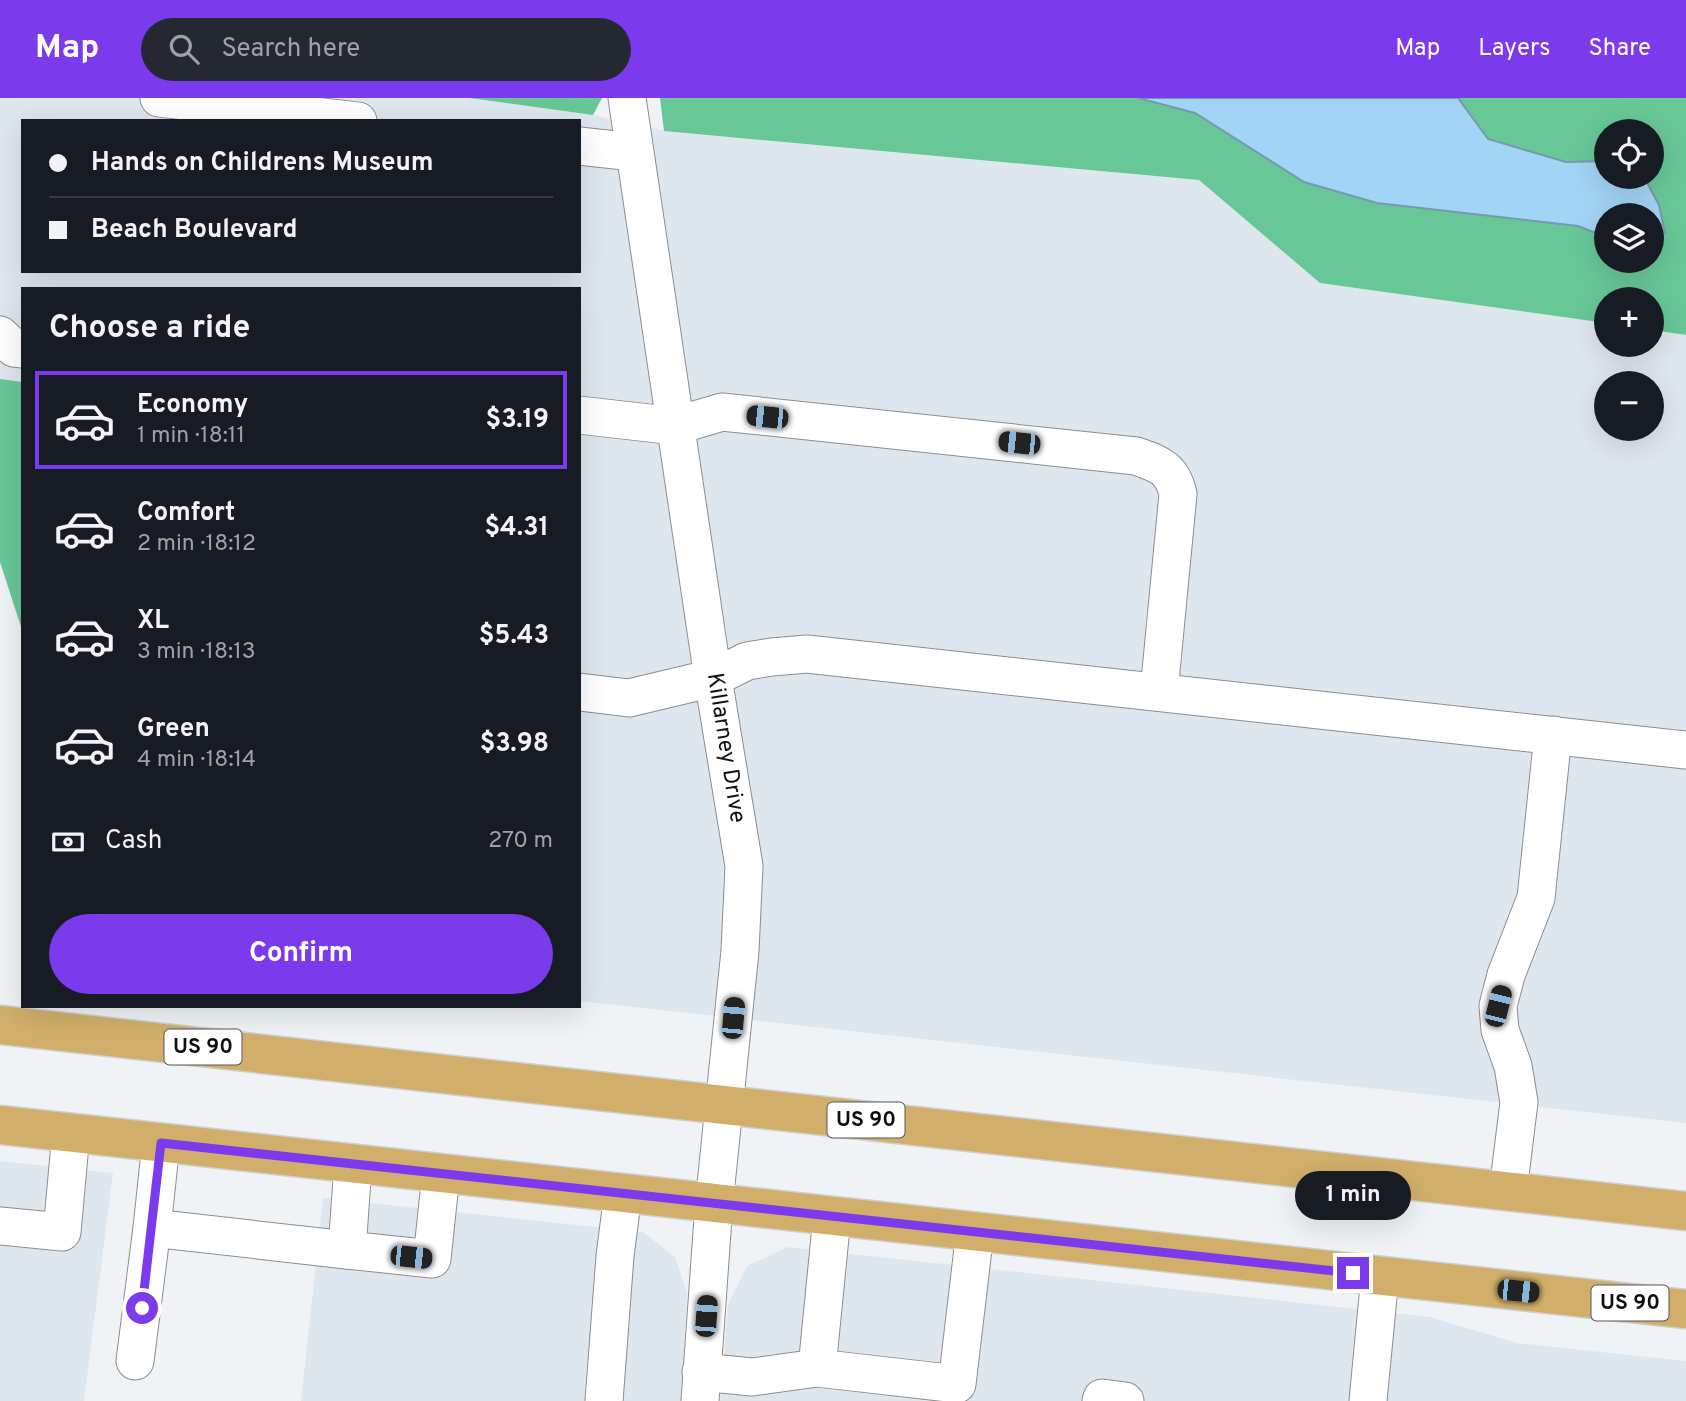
<!DOCTYPE html>
<html lang="en">
<head>
<meta charset="utf-8">
<style>
	body { margin:0; font-family:Overpass,sans-serif; background:#242831; color:#f1f3f6; height:100vh; display:flex; flex-direction:column; font-size:26px; white-space:nowrap }
	* { box-sizing:border-box; margin:0 }
	p { font-size:23px; color:#9ea1a6 }
	.icon { flex:none; width:38px; height:38px; fill:none; stroke:currentColor; stroke-width:2; stroke-linecap:round; stroke-linejoin:round }
	.map { position:relative; flex:1; overflow:hidden }
	.details { position:absolute; left:21px; top:189px; width:560px; height:721px; display:flex; flex-direction:column; background:#171b24; border-radius:0px; box-shadow:0 7px 28px #0002 }
	.details>* { flex:none }
	.top-card { position:absolute; left:21px; top:21px; width:560px; height:154px; border-radius:0px; box-shadow:0 7px 28px #0002; display:grid; align-content:center; height:154px; padding:0 28px; background:#171b24 }
	.tools { position:absolute; left:1594px; top:21px; display:grid; gap:14px }
	.tools a { display:grid; place-items:center; width:70px; height:70px; border-radius:50%; background:#171b24; box-shadow:0 7px 28px #0002; font-size:35px }
	.end { position:absolute; width:32px; height:32px; margin:-16px; border:9px solid #7c3aed; background:#fff; box-shadow:0 0 0 4px #fff }
	.from { border-radius:50% }
	.bubble { position:absolute; height:49px; border-radius:24px; background:#171b24; box-shadow:0 7px 28px #0002; font-size:23px; font-weight:700; line-height:49px; text-align:center }
	.car { position:absolute; width:21px; height:42px; margin:-21px -10px; border-radius:9px; box-shadow:0 0 5px 2px #0007; background:linear-gradient(#222 24%,#8ab4d8 0 40%,#222 0 76%,#8ab4d8 0 86%,#222 0) }
	.top-card b { display:flex; align-items:center; gap:24px; height:66px; font-size:26px }
	.top-card b+b { border-top:2px solid #363941 }
	.top-card i { width:18px; height:18px; background:#f1f3f6 }
	ul { padding:0; list-style:none }
	li { display:flex; align-items:center; gap:21px; height:98px; margin:0 14px 10px; padding:0 14px; border:4px solid transparent; border-radius:0px }
	li div { flex:1 }
	li b { display:block; font-size:26px }
	li em { font-style:normal; font-weight:700 }
	li.on { border-color:#7c3aed }
	li>.icon { width:63px; height:63px; stroke-width:1.5 }
	h2 { padding:0 28px; font-size:32px; line-height:84px }
	.pay { display:flex; align-items:center; gap:18px; height:77px; padding:0 28px; font-size:26px }
	.pay p { margin-inline-start:auto }
	.primary-button { display:flex; gap:14px; margin-top:auto; padding:14px 28px }
	.primary-button a { flex:1; height:80px; border-radius:42px; background:#7c3aed; color:#fff; font-size:28px; font-weight:700; line-height:80px; text-align:center }
	header { display:flex; align-items:center; gap:42px; box-sizing:border-box; height:98px; padding:0 35px; background:#7c3aed; color:#fff }
	header strong { font-size:33px }
	nav { display:flex; gap:38px; margin-inline-start:auto; font-size:24px }
	.search { width:490px; height:63px; background:#242831; display:flex; align-items:center; gap:18px; box-sizing:border-box; padding:0 24px; border-radius:38px; color:#9ea1a6; font-size:26px }
	.map>svg:first-child { display:block }
	.built { fill:#dfe7ee; fill-rule:evenodd }
	.forest { fill:#68c797 }
	.water { fill:#a2d4f5; stroke:#7699b0; stroke-width:2 }
	.lines { fill:none; stroke-linecap:round; stroke-linejoin:round }
	.minor-casing { stroke:#8b8d90; stroke-width:39 }
	.highway-casing { stroke:#cfcfcf; stroke-width:41 }
	.minor { stroke:#fff; stroke-width:37 }
	.highway { stroke:#d1af6b; stroke-width:38 }
	.route { stroke:#7c3aed; stroke-width:9 }
	.labels { text-anchor:middle; dominant-baseline:central; stroke-width:5; stroke-linejoin:round; paint-order:stroke }
	.shield { fill:#fff; stroke:#565758; stroke-width:2 }
	.shield-label { font-size:21px; font-weight:bold; fill:#0e0f10 }
	.street-label { font-size:23px; fill:#0e0f10; stroke:#fff }
</style>
</head>
<body>
<header>
<strong>Map</strong>
<div class="search"><svg class="icon" aria-label="search" viewBox="0 0 24 24"><circle cx="10" cy="10" r="6"/><path d="M15 15l6 6"/></svg>Search here</div>
<nav><a>Map</a><a>Layers</a><a>Share</a></nav>
</header>
<div class="map">
<svg width="1686" height="1303" viewBox="0 0 1686 1303">
	<rect width="100%" height="100%" fill="#f0f3f6"/>
	<g class="built">
		<path d="M0,0h469l124,17 72,16 534,49 121,103 286,40v22h46v-15l34,5v788l-1107,-122v-712h-556v93l-23,-3zM23,23h556v150h-556zM1606,285h46v46h-46z"/>
		<path d="M0,1063l113,12 -29,228h-84z"/>
		<path d="M323,1100l320,34 32,25 12,35 -6,109h-380z"/>
		<path d="M788,1149l642,70 87,26 169,18v40h-966l8,-96 19,-39z"/>
	</g>
	<g class="forest">
		<path d="M469,0h133l-9,17z"/>
		<path d="M660,0h478l57,15 109,69 73,21 201,23 28,11v24h46v-22l13,-6 -6,-28 -15,-28h8v-46h-46v30l-40,1 -78,-23 -30,-41h228v237l-34,-5v-31h-46v24l-286,-40 -121,-103 -535,-49z"/>
		<path d="M0,281l23,3v251l-23,-71z"/>
	</g>
	<path class="water" d="M1138,0h320l30,41 78,23 40,-1v16h38l15,28 6,28 -13,6v-24h-46v22l-28,-11 -201,-23 -73,-21 -109,-69z"/>
	<g class="lines">
		<g class="minor-casing">
			<g id="minor">
				<path d="M159,0l199,23"/>
				<path d="M627,0l86,580 31,188 -4,85 -26,253 -14,197"/>
				<path d="M579,48l55,6"/>
				<path d="M0,237l14,13 9,1"/>
				<path d="M579,317l96,11 47,-14 414,44c23,8 36,12 42,38l-19,198"/>
				<path d="M579,594l50,6 84,-20 34,-17 25,-4 35,-3 879,96"/>
				<path d="M161,1045l-9,85 195,22"/>
				<path d="M353,1067l-6,85 85,9 9,-85"/>
				<path d="M1508,1093l11,-89 -6,-36 -13,-36 -2,-24 8,-31 30,-77 17,-163"/>
				<path d="M832,1119l-15,151 140,16 18,-152"/>
				<path d="M0,1128l62,6 9,-99"/>
				<path d="M135,1263l17,-133"/>
				<path d="M701,1274l51,5 65,-9"/>
				<path d="M604,1303l11,-145 8,-62"/>
				<path d="M1101,1303l1,-3 23,3"/>
				<path d="M1368,1303l12,-125"/>
			</g>
		</g>
		<g class="highway-casing">
			<g id="highway">
				<path d="M0,927l1686,186"/>
				<path d="M0,1027l1686,184"/>
			</g>
		</g>
		<use href="#minor" class="minor"/>
		<use href="#highway" class="highway"/>
	</g>
	<g class="lines">
		<path class="route" d="M142,1210l19,-165 1192,130"/>
	</g>
	<g class="labels">
		<g class="shield">
			<rect x="164.5" y="931.5" width="77" height="35" rx="5"/>
			<rect x="827.5" y="1004.5" width="77" height="35" rx="5"/>
			<rect x="1591.5" y="1187.5" width="77" height="35" rx="5"/>
		</g>
		<g class="shield-label">
			<text x="203" y="949">US 90</text>
			<text x="866" y="1022">US 90</text>
			<text x="1630" y="1205">US 90</text>
		</g>
		<g class="street-label">
			<text transform="translate(725 650) rotate(81)">Killarney Drive</text>
		</g>
	</g>
</svg>
<div class="tools">
<a><svg class="icon" aria-label="locate" viewBox="0 0 24 24"><circle cx="12" cy="12" r="6"/><path d="M12 2v4M12 18v4M2 12h4M18 12h4"/></svg></a>
<a><svg class="icon" aria-label="layers" viewBox="0 0 24 24"><path d="M12 4l9 5-9 5-9-5zM3 14l9 5 9-5"/></svg></a>
<a>+</a>
<a>−</a>
</div>
<i class="end from" style="left:142px;top:1210px"></i>
<i class="end" style="left:1353px;top:1175px"></i>
<div class="bubble" style="left:1295px;top:1073px;width:116px">1 min</div>
<i class="car" style="left:767px;top:319px;rotate:276deg"></i>
<i class="car" style="left:1019px;top:345px;rotate:276deg"></i>
<i class="car" style="left:1498px;top:908px;rotate:14deg"></i>
<i class="car" style="left:733px;top:920px;rotate:5deg"></i>
<i class="car" style="left:411px;top:1159px;rotate:96deg"></i>
<i class="car" style="left:1518px;top:1193px;rotate:96deg"></i>
<i class="car" style="left:706px;top:1218px;rotate:4deg"></i>
<div class="top-card">
<b><i class="from"></i>Hands on Childrens Museum</b>
<b><i></i>Beach Boulevard</b>
</div>
<section class="details">
<h2>Choose a ride</h2>
<ul>
<li class="on"><svg class="icon" aria-label="car" viewBox="0 0 24 24"><path d="M5 17H2v-5l4-1 3-4h7l3 4 3 1v5h-3M9 17h6M6 11h13"/><circle cx="7" cy="17" r="2"/><circle cx="17" cy="17" r="2"/></svg><div><b>Economy</b><p>1 min · 18:11</p></div><em>$3.19</em></li>
<li><svg class="icon" aria-label="car" viewBox="0 0 24 24"><path d="M5 17H2v-5l4-1 3-4h7l3 4 3 1v5h-3M9 17h6M6 11h13"/><circle cx="7" cy="17" r="2"/><circle cx="17" cy="17" r="2"/></svg><div><b>Comfort</b><p>2 min · 18:12</p></div><em>$4.31</em></li>
<li><svg class="icon" aria-label="car" viewBox="0 0 24 24"><path d="M5 17H2v-5l4-1 3-4h7l3 4 3 1v5h-3M9 17h6M6 11h13"/><circle cx="7" cy="17" r="2"/><circle cx="17" cy="17" r="2"/></svg><div><b>XL</b><p>3 min · 18:13</p></div><em>$5.43</em></li>
<li><svg class="icon" aria-label="car" viewBox="0 0 24 24"><path d="M5 17H2v-5l4-1 3-4h7l3 4 3 1v5h-3M9 17h6M6 11h13"/><circle cx="7" cy="17" r="2"/><circle cx="17" cy="17" r="2"/></svg><div><b>Green</b><p>4 min · 18:14</p></div><em>$3.98</em></li>
</ul>
<div class="pay"><svg class="icon" aria-label="cash" viewBox="0 0 24 24"><path d="M3 7h18v10H3z"/><circle cx="12" cy="12" r="2"/></svg>Cash<p>270 m</p></div>
<div class="primary-button"><a>Confirm</a></div>
</section>
</div>
</body>
</html>
